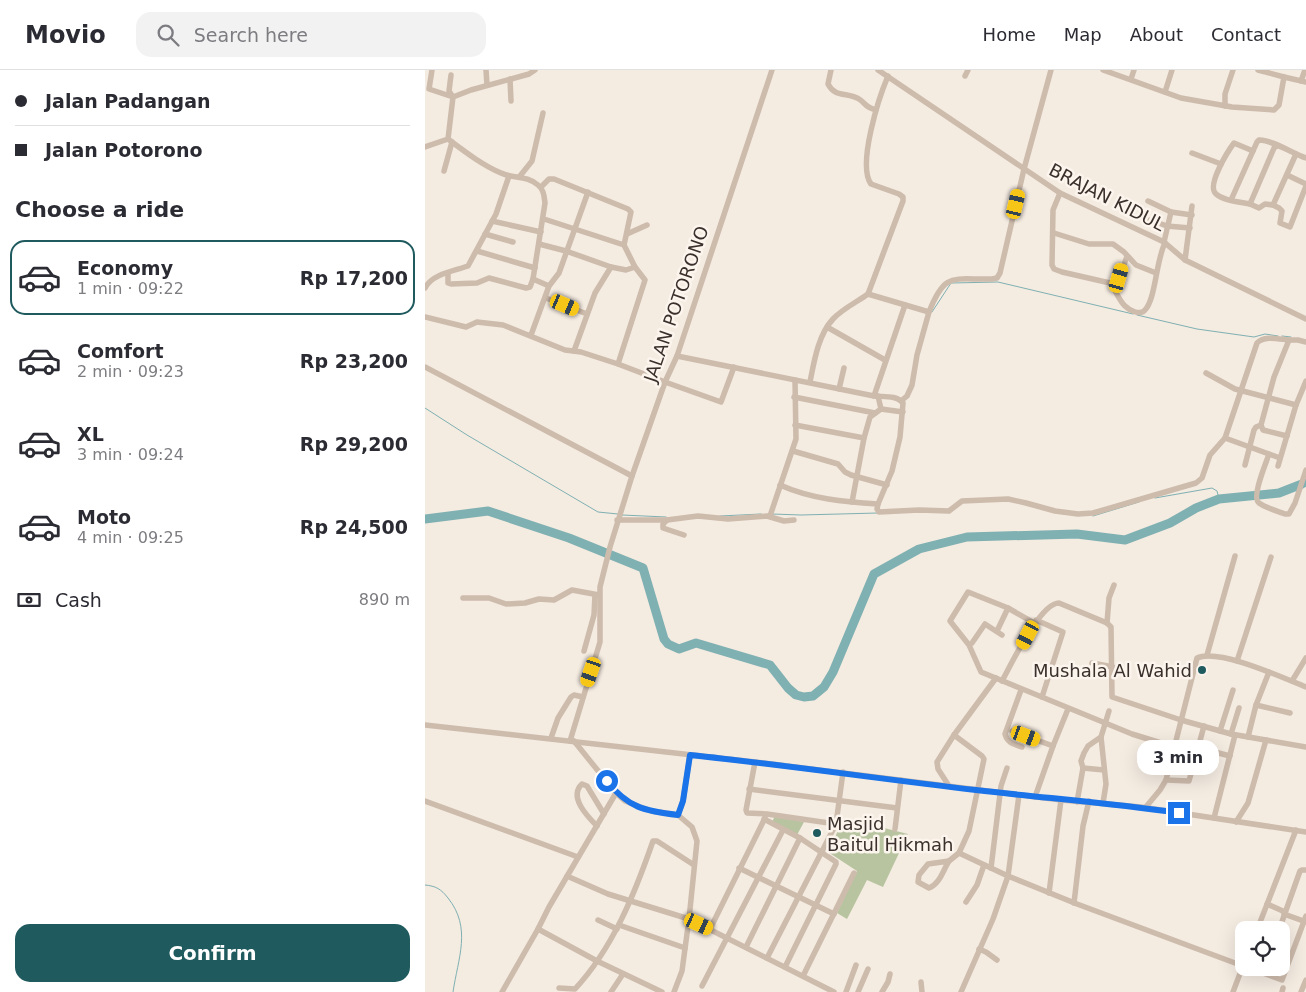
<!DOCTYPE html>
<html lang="en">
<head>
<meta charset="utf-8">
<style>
	body { margin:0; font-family:"DejaVu Sans",sans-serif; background:#f2f2f3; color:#2b2b33; height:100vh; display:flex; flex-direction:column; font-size:19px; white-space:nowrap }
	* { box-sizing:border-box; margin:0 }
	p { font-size:16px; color:#7c7c81 }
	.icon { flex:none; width:28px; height:28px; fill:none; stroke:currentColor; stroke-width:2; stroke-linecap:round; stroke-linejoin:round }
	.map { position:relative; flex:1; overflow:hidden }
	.panel { display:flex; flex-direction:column; background:#fff; width:425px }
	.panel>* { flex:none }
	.top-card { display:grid; align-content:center; height:110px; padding:0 15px; background:#fff }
	.controls { position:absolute; left:810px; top:851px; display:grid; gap:10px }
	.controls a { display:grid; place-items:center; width:55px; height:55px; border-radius:10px; background:#fff; box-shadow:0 5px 20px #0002; font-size:25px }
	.end { position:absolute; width:22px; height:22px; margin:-11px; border:6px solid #1a73e8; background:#fff; box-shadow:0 0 0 2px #fff }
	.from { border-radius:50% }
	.bubble { position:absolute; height:35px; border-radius:15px; background:#fff; box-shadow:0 5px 20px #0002; font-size:16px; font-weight:600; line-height:35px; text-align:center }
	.car { position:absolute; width:15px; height:30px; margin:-15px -8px; border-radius:6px; box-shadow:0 0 4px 1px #0007; background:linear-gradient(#f5c518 24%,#345 0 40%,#f5c518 0 76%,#345 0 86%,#f5c518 0) }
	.top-card b { display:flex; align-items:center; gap:18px; height:48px; font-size:19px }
	.top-card b+b { border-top:1px solid #e1e1e2 }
	.top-card i { width:12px; height:12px; background:#2b2b33 }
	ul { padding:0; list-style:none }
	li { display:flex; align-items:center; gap:15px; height:75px; margin:0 10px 8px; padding:0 5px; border:2px solid transparent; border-radius:15px }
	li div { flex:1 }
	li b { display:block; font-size:19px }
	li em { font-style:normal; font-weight:600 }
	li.active { border-color:#1f5a5e }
	li>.icon { width:45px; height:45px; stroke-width:1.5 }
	h2 { padding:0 15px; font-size:22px; line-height:60px }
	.pay { display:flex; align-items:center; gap:12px; height:55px; padding:0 15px; font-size:19px }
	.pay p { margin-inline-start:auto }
	.button { display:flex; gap:10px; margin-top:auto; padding:10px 15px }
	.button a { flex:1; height:58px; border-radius:15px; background:#1f5a5e; color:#fff; font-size:20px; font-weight:600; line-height:58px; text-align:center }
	header { display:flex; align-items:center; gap:30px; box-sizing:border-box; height:70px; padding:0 25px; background:#fff; border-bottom:1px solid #e1e1e2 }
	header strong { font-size:24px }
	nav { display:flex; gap:28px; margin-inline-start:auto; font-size:18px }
	.search { width:350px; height:45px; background:#f2f2f3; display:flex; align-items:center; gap:12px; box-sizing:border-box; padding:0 18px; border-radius:15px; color:#7c7c81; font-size:19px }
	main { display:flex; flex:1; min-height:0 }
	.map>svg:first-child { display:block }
	.green { fill:#b8c4a0 }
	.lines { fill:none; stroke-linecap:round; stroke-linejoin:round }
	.stream { stroke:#7fb0b2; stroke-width:1 }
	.river { stroke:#7fb0b2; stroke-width:9 }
	.minor { stroke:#cdbbac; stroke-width:5.5 }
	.route { stroke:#1a73e8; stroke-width:6 }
	.poi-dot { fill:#1f5a5e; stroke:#fbf5ee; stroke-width:2 }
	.labels { text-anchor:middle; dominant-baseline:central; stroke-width:5; stroke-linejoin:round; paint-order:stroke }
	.street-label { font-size:18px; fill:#3b302b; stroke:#fbf5ee }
	.poi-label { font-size:18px; fill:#3b302b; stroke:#fbf5ee; text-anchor:end }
</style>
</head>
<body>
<header>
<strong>Movio</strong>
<div class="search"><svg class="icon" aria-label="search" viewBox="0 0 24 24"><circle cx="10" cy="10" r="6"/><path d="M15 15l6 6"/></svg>Search here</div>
<nav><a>Home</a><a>Map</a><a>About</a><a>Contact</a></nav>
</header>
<main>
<section class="panel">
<div class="top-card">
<b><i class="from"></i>Jalan Padangan</b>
<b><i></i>Jalan Potorono</b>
</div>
<h2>Choose a ride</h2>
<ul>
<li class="active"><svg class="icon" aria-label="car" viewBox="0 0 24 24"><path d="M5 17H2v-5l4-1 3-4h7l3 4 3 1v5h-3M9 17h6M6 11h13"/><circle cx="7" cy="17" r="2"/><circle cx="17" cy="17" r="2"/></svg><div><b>Economy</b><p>1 min · 09:22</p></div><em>Rp 17,200</em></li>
<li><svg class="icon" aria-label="car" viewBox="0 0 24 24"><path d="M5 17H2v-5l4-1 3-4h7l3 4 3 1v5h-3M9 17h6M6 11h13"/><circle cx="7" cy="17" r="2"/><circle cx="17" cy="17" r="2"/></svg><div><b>Comfort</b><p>2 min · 09:23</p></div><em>Rp 23,200</em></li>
<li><svg class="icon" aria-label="car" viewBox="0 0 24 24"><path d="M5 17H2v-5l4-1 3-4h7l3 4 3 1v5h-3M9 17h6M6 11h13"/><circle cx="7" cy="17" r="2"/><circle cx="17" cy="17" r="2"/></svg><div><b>XL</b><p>3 min · 09:24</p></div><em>Rp 29,200</em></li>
<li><svg class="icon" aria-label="car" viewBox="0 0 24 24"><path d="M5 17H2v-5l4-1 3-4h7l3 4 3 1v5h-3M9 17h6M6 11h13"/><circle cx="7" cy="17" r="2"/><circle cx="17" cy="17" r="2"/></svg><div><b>Moto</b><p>4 min · 09:25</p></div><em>Rp 24,500</em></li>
</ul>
<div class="pay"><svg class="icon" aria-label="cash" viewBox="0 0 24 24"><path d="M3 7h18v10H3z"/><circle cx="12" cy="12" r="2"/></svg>Cash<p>890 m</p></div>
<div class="button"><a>Confirm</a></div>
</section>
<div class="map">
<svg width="881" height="922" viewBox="0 0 881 922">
	<rect width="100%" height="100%" fill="#f4ebe1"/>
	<g class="green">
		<path d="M350,746l29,6 -7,13 -25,-13z"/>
		<path d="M419,748l64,16 -25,53 -16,-7 -20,39 -10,-6 20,-42 -29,-19z"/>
	</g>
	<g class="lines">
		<g class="stream">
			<path d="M507,242l19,-29 47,-1 135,32"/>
			<path d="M712,245l60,14 57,8 11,-3 13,2"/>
			<path d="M857,266l9,1"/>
			<path d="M0,338l42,27 131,77 20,2"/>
			<path d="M730,428l57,-10 5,3 2,8"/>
			<path d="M347,444l29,1 77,-2"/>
			<path d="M197,445l44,2"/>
			<path d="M295,446l41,-2"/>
			<path d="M668,446l46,-14"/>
			<path d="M0,815c11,1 16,4 23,13 24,30 10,60 5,94"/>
		</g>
		<path class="river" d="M0,449l63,-8 81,27 74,30 21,71 4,5 11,5 17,-6 74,22 18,23 8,7 8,2 9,-1 11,-9 9,-15 41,-98 45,-25 48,-12 110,-3 48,6 45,-17 26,-15 23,-9 60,-6 23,-9 4,-3"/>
		<g class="minor">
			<path d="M61,0l1,15"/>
			<path d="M406,0l-3,14c7,14 20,8 31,15 9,6 4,7 17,11"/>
			<path d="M453,0l182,123 104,49 21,18 121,59"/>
			<path d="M678,0l78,28 51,9 42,3 5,-5 5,-28 -26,-7"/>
			<path d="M26,5l-2,16 4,6 18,-7 58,-16 6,-4"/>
			<path d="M540,6l3,-6"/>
			<path d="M859,7l22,5"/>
			<path d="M85,9l1,22"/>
			<path d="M706,9l3,-9"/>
			<path d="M876,11l4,-11"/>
			<path d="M740,22l7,-22"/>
			<path d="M800,36v-12l8,-24"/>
			<path d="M23,69c16,12 34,26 53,34 13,6 25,2 37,12 6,5 6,11 7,18l-12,76 -3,8 -4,1 -37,-10 -12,5 -26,1 -3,-1v-9"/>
			<path d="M0,77l23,-8 5,-42 -24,-8 3,-19"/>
			<path d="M828,81l-19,-8c-6,8 -28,43 -18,51 8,7 24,8 34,10l24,-56 3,-2"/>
			<path d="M767,83l29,11"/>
			<path d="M19,101l8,-29"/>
			<path d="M862,105l19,9"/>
			<path d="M95,106l12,-15 11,-48"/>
			<path d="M116,117l8,-8h5l74,30 3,3 -7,33 11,22 10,13 -27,84"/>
			<path d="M635,123l-7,17 -1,55 2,4 8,3 48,11c6,7 8,16 15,23 4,4 15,10 20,4 11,-12 11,-50 20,-67"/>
			<path d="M806,130l26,-58 2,-2c11,-1 35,14 47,18"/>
			<path d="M723,131l23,11 21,3"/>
			<path d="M825,134l9,4 6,-4 8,1 23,-51"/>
			<path d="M848,135l6,3 3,3 -2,12 10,4 16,-41"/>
			<path d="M119,149l80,26"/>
			<path d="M725,150l17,6 23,2"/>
			<path d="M67,151l49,11"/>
			<path d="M629,163l35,11h24l11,8 12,13 20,8"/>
			<path d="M60,164l28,8"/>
			<path d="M202,164l20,-9"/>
			<path d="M739,172l7,-30"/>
			<path d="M114,174l27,7 45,16 15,3 9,-3"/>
			<path d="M52,181l58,17"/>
			<path d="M760,190l7,-54"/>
			<path d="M108,209l16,7"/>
			<path d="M0,218c7,-14 29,-17 43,-22l28,-52 13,-38"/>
			<path d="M691,219l11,-33"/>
			<path d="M443,224l35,-93v-4l-4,-3 -28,-10c-14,-19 8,-87 17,-108"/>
			<path d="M121,228l41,16"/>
			<path d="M0,247l41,10 11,-5 26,3 62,25 16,2 37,12 47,18 56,20 13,-35"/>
			<path d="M402,257l58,33"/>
			<path d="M106,265l18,-49 10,-13 29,-81"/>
			<path d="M149,281l21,-58 16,-26"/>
			<path d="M252,286l197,40c10,1 23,-1 29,7l-3,34 -8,34 -14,33c-33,-2 -67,-5 -98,-19"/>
			<path d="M0,297l207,109"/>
			<path d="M781,303l29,16 61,16"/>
			<path d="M385,312c4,-20 8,-47 23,-63 9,-10 24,-17 35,-25l61,18c16,-41 24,-32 63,-33l5,-1 3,-5 24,-104 27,-99"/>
			<path d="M414,319l5,-21"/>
			<path d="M449,326l31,-91"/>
			<path d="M369,327l81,16"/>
			<path d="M476,331l6,-5 5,-11 5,-30 12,-43"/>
			<path d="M456,339l22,3"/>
			<path d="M370,355l69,13"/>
			<path d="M862,366l-24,-6 -2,-5 13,-48 15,-37h9l8,2"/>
			<path d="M800,368l55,20"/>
			<path d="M368,381l45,13 7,8 6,3 36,10"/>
			<path d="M844,384c-3,9 -18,44 -10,49 7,5 18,8 26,11h4l6,-11 11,-33"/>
			<path d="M820,395l9,-35 2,-3 5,-2"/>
			<path d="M853,396l18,-61 10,-24"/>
			<path d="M427,432l12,-64 6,-21 11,-8 -3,-13"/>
			<path d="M453,434l-1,5 2,3 40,-2 30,1 13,-10 46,-2 18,4 29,8 23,3 15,-1 103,-30 6,-5 8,-23 15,-17 32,-95c7,-8 22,-4 32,-3"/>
			<path d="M345,446l26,-77 -1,-59"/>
			<path d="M192,450h50l31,-4 30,3 39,-3 17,5 10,-1"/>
			<path d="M242,450l-4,4v4l21,7"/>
			<path d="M38,528h26l17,6 19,-1 14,-4 15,1 18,-10 27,5"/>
			<path d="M611,550l27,12 -21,65"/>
			<path d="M609,553l-26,-15 -40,-16 -18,29 19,24 12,27 151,62 42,13"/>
			<path d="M682,553l2,-25 5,-13"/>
			<path d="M572,561l11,-23"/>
			<path d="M547,573l13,-19 17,11"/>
			<path d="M159,581l10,-36 1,-20"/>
			<path d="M782,585l28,-99"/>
			<path d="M812,591l34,-104"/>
			<path d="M667,593l21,4"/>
			<path d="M577,611c9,-16 38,-78 57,-78l48,20 4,4 1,70 69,23 50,14 75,13"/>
			<path d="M867,611l14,-23"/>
			<path d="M596,620l-16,44c2,9 9,10 17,13"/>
			<path d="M831,635l34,8"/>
			<path d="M0,655l330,37 306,38 80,7 165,25"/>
			<path d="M587,661l41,15"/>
			<path d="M795,661l13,-41"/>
			<path d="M806,664l8,-26"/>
			<path d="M823,667l8,-32 13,-33"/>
			<path d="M126,668l7,-20 13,-21 3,-2 9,2"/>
			<path d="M145,671l30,-99v-55l10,-40 22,-71 33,-94 12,-26 95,-286"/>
			<path d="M149,671l42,52 9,8 26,10 27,4 14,12 5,14 -8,78 -7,52 -8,21"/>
			<path d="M786,681l19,5"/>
			<path d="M330,692l-9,48 1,3 20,1 69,10"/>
			<path d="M658,698l21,2"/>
			<path d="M741,710l23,1 15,-55"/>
			<path d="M524,716l-11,-17 -1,-7 17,-27 42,-57"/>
			<path d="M324,719l148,19"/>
			<path d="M191,723l-67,114 -11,22 59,32 65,31"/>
			<path d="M610,727l18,-51 15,-37"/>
			<path d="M0,731l153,56"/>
			<path d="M652,732l6,-34 -2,-7 3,-8 4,-7 13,-9"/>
			<path d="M678,733l3,-19 -5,-47 8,-26"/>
			<path d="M720,738l15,-18 6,-10 31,-122c22,-10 86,20 109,29"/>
			<path d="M253,745l5,-14 7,-46"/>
			<path d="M789,748l21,-83"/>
			<path d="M339,749l36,19 36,24v2l-51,103"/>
			<path d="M811,752l12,-19 18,-63"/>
			<path d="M172,756c-9,-9 -29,-29 -15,-42l5,2 17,28"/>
			<path d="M470,759l6,-49"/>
			<path d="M534,783l49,23 69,28 166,62"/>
			<path d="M524,791l10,-8 10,-22 15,-72 -2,-3 -28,-21"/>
			<path d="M524,791c-6,9 -9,23 -20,27l-11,-6 1,-7 9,-11z"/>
			<path d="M314,798l95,46"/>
			<path d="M566,798l10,-82 6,-18"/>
			<path d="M142,806l41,18 81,25 145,73"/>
			<path d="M624,823l12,-93"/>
			<path d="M541,832l11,-17 7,-20"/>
			<path d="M649,833l9,-77 6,-25"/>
			<path d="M842,834l18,8"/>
			<path d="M859,844l22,8"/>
			<path d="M173,850l19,9"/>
			<path d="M194,855l66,23"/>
			<path d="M285,859l55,-111"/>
			<path d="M832,860l39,-100"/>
			<path d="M854,860l21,-59 2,-1h4"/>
			<path d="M321,877l54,-109"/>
			<path d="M554,879l7,3 11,8"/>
			<path d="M342,888l69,-134 7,-52"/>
			<path d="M840,898l-2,5 19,7 24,-64"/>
			<path d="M378,906l51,-103"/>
			<path d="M496,912l1,10"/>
			<path d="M277,916l81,-156"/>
			<path d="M134,918l16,1c38,-41 60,-96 78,-148h4l37,24"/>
			<path d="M77,922l36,-63"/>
			<path d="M186,922l12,-18"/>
			<path d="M421,922l10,-27"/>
			<path d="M433,922l10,-23"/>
			<path d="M457,922l6,-10 2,-8"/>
			<path d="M536,922l32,-73 15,-43 11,-81"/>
			<path d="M808,922l11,-29"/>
			<path d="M857,922l1,-4"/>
			<path d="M876,922l5,-12"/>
		</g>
	</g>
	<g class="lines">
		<path class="route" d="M182,711c21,27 38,30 71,34l5,-14 7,-46c95,10 191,24 286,35 68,8 136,13 203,23"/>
	</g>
	<g class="poi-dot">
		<circle cx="777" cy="600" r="5"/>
		<circle cx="392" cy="763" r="5"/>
	</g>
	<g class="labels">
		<g class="street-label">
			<text transform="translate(682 127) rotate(27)">BRAJAN KIDUL</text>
			<text transform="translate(251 234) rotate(-71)">JALAN POTORONO</text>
		</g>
		<g class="poi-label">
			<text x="767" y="600">Mushala Al Wahid</text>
			<text x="402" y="753" text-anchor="start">Masjid<tspan x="402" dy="21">Baitul Hikmah</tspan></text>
		</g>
	</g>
</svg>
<div class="controls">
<a><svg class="icon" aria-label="locate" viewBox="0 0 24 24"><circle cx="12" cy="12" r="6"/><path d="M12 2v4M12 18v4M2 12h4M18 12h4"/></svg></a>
</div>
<i class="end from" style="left:182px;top:711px"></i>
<i class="end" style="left:754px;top:743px"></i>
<div class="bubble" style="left:712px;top:670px;width:82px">3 min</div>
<i class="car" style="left:591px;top:134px;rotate:13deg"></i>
<i class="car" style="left:694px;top:208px;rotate:16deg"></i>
<i class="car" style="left:140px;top:235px;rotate:113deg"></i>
<i class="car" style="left:603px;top:565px;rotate:208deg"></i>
<i class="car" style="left:166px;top:602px;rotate:199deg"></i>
<i class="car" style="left:601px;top:666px;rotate:110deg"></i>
<i class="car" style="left:274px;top:854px;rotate:115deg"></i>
</div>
</main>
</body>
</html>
